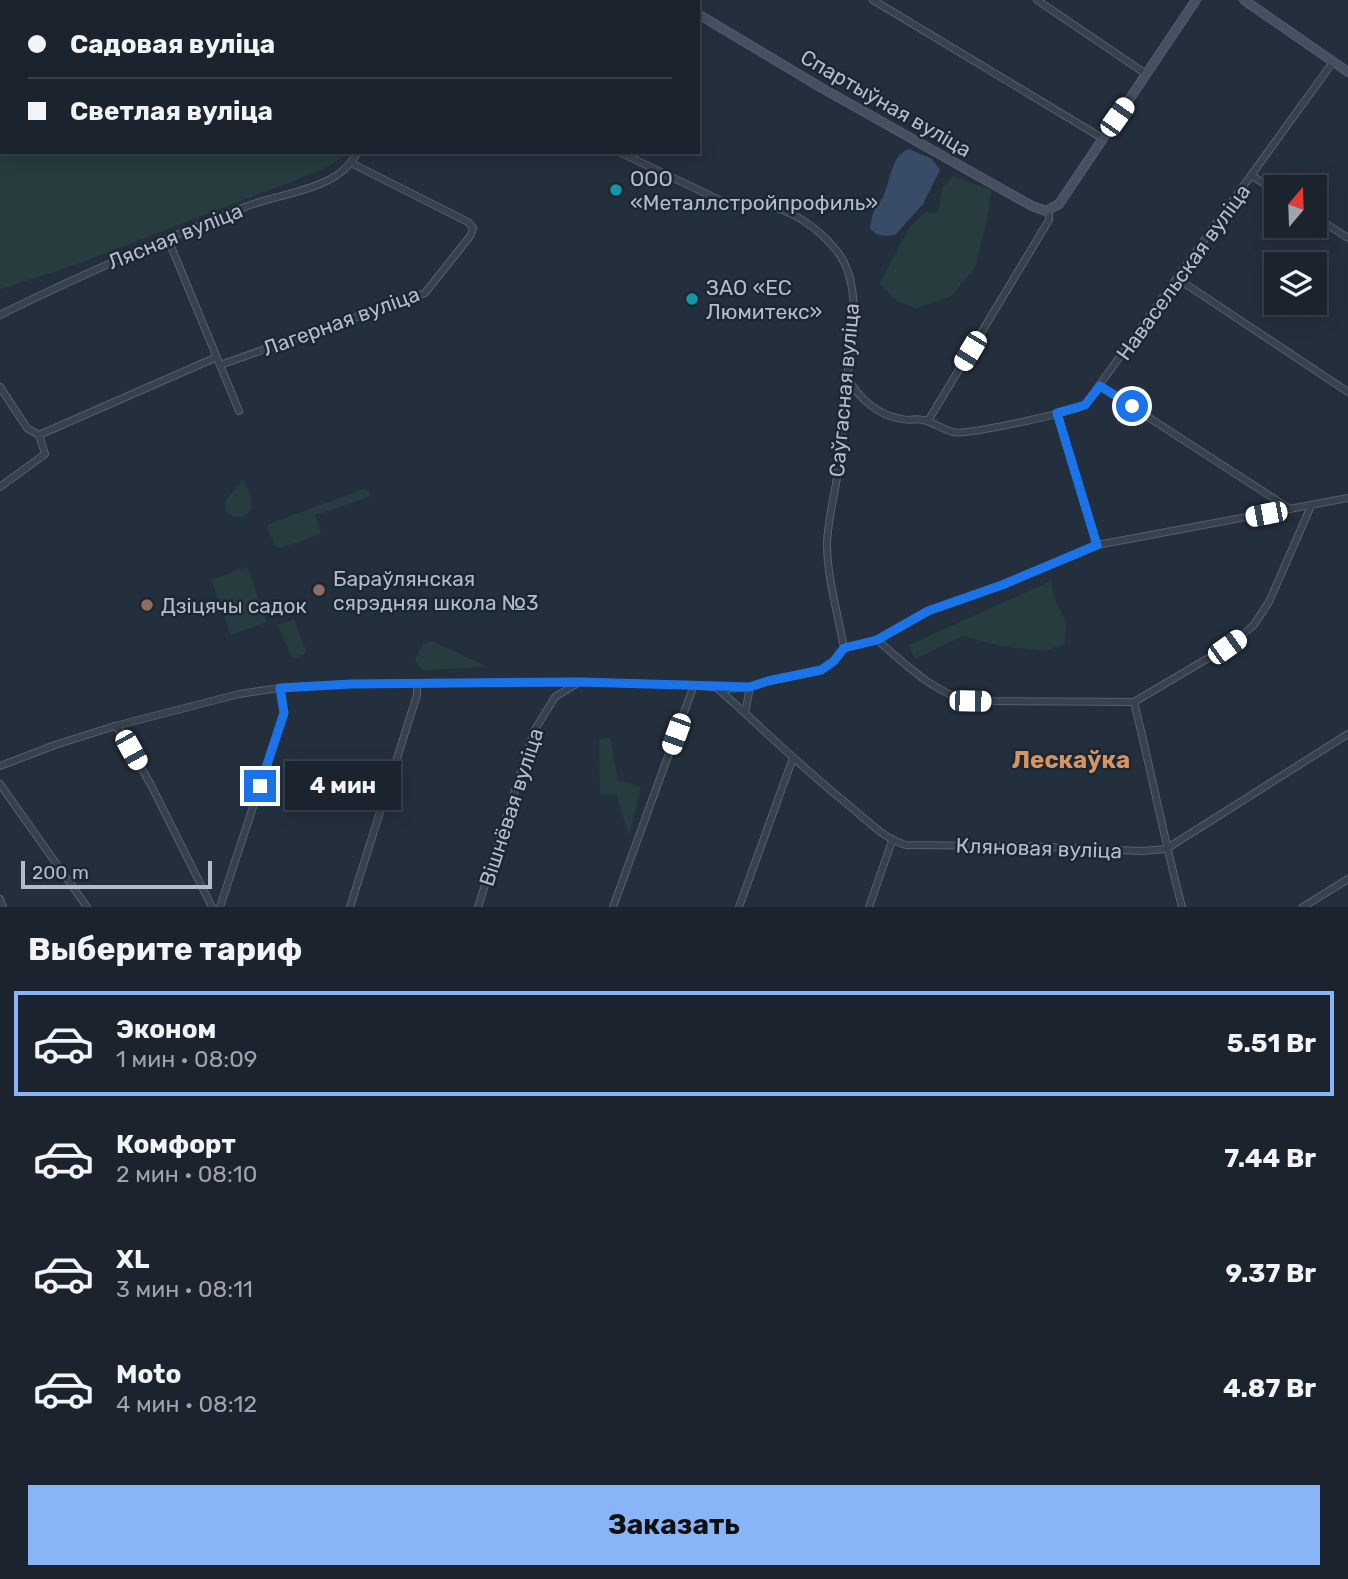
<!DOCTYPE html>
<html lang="ru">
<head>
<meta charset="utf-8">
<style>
	body { margin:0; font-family:Rubik,sans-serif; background:#242b36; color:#f1f3f6; height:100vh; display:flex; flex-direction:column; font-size:26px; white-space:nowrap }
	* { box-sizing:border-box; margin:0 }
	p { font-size:23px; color:#a0a4aa }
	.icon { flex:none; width:38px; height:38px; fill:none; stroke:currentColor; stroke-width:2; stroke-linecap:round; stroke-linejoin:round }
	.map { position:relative; height:907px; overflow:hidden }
	.details { display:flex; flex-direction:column; background:#1b232e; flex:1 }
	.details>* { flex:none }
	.banner { position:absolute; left:0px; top:0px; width:700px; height:154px; box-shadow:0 4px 18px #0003,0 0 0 2px #39404a; display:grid; align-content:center; height:154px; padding:0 28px; background:#1b232e }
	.needle { width:46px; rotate:19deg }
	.controls { position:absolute; left:1264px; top:175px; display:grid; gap:14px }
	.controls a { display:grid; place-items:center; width:63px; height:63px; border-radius:0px; background:#1b232e; box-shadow:0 4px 18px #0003,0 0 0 2px #39404a; font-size:35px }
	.scale { position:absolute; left:21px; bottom:18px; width:191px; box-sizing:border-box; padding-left:7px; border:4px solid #b4bcc9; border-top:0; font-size:19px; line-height:24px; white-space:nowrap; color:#b4bcc9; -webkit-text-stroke:5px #1d2633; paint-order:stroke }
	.end { position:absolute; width:32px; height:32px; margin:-16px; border:9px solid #1a73e8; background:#fff; box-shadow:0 0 0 4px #fff }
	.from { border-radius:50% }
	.bubble { position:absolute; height:49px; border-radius:0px; background:#1b232e; box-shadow:0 4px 18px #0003,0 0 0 2px #39404a; font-size:23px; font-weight:700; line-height:49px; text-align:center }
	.car { position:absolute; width:21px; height:42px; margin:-21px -10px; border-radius:9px; box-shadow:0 0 5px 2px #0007; background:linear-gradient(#fff 24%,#345 0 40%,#fff 0 76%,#345 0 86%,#fff 0) }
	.banner b { display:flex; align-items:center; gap:24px; height:66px; font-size:26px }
	.banner b+b { border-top:2px solid #39404a }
	.banner i { width:18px; height:18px; background:#f1f3f6 }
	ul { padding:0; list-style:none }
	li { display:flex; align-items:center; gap:21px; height:105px; margin:0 14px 10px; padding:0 14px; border:4px solid transparent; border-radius:0px }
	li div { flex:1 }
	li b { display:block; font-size:26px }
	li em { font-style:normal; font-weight:700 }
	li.on { border-color:#8ab4f8 }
	li>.icon { width:63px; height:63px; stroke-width:1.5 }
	h2 { padding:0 28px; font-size:32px; line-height:84px }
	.primary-button { display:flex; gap:14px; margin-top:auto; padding:14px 28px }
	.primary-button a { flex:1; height:80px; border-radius:0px; background:#8ab4f8; color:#111; font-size:28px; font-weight:700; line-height:80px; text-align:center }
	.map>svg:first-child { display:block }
	.green { fill:#263c3f }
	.water { fill:#394c67 }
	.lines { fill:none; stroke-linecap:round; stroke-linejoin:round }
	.minor-casing { stroke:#565f6c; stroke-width:8 }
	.secondary-casing { stroke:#565f6c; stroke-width:10 }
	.minor { stroke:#38414e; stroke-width:6 }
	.secondary { stroke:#465061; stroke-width:8 }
	.route { stroke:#1a73e8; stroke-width:9 }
	.culture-dot { fill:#0f9aa8; stroke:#1d2633; stroke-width:2.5 }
	.education-dot { fill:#8d6e63; stroke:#1d2633; stroke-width:2.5 }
	.labels { text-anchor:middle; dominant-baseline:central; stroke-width:5; stroke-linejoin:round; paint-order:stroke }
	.street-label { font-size:21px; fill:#b4bcc9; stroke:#1d2633 }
	.poi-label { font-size:21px; fill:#b4bcc9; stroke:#1d2633; text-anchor:start }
	.quarter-label { font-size:24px; font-weight:bold; fill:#d59563; stroke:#1d2633 }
</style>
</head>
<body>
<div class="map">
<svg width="1348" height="907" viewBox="0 0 1348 907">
	<rect width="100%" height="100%" fill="#242f3e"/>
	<g class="green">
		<path d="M0,0l250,2h-248v150l347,2 -25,15 -260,100 -64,20z"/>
		<path d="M953,176l38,14 -5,36 -12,43 -24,28 -35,11 -19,-7 -16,-18 29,-55 16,-16 13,1 4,-25z"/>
		<path d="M244,479l7,18v13l-8,7h-9l-8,-7v-10z"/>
		<path d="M363,489l6,3 2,4 -56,19 6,19 -41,14 -5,-2 -8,-19 2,-3z"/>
		<path d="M247,567l20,55 -36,13 -20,-55z"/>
		<path d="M1051,581l3,16 12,25 -1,21 -19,8 -46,-5 -37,-10 -48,23 -6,-14z"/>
		<path d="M294,619l13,34 -15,6 -14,-34z"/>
		<path d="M432,641l2,1 54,25 -66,3 -7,-10 8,-16z"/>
		<path d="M610,738l8,42 23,7 -12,48 -13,-40 -16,-1 -1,-54z"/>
	</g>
	<path class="water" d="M909,149l23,10 8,11 -17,34 -28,31c-10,1 -19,2 -25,-7 1,-6 2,-12 4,-17 3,-7 9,-12 11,-19 6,-15 7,-37 24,-43z"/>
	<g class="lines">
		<g class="minor-casing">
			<g id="minor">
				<path d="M370,0v2"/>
				<path d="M412,0l3,2"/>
				<path d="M873,0l229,138"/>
				<path d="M1037,0l109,74"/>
				<path d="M619,152l109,52c13,4 24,1 37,2 26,2 55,24 71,44 29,34 15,99 9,140 -3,24 -2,50 -6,74 -3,26 -11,53 -12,79 0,35 11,71 17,105"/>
				<path d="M1252,176l24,15"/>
				<path d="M1314,216l34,22"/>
				<path d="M168,239l71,172"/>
				<path d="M1178,279l170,113"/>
				<path d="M0,315c80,-40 162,-75 245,-108 25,-10 53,-13 77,-24 15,-6 28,-17 36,-31"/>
				<path d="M220,365l205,-72 46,-58 2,-7 -5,-6 -117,-59"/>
				<path d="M848,378c10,20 31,38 54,41 7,2 14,-1 21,1 11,2 20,10 30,12 12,4 119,-20 132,-27l248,-343"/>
				<path d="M1100,386l190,123"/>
				<path d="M0,387l27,41 12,7 6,19 -45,33"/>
				<path d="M1057,413l40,132"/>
				<path d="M928,421l121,-201v-10"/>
				<path d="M39,435l178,-78"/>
				<path d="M877,640c29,24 56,53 93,61l164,1 93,-55 26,-21 16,-24 42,-96"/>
				<path d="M716,687l29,26"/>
				<path d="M750,687l-5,26c35,33 70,65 107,95 17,14 33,31 54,37l118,1 118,5 24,-2 182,-115"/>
				<path d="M1134,702c17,68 30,137 48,205"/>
				<path d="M115,726l6,6 30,53 61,122"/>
				<path d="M0,766l55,-21 60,-19 124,-32 41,-6 71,-4 228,-2 115,3 33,4 23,-2 18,-6 53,-11 13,-9 10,-13 33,-8 51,-29 74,-26 95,-40 251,-47"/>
				<path d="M0,784l87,123"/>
				<path d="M0,899l3,8"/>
				<path d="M220,907l64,-194 -4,-25"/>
				<path d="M350,907l67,-212v-11"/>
				<path d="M478,907l56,-176 21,-34 21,-13"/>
				<path d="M613,907l81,-222"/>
				<path d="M739,907l54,-149"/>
				<path d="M869,907l23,-66"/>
				<path d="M1303,907l45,-28"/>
			</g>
		</g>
		<g class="secondary-casing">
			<g id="secondary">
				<path d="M300,0l4,2"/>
				<path d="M675,0l3,2"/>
				<path d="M1244,0l104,72"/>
				<path d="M603,2l1,-2"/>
				<path d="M698,14l122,73 212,119 14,5 13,-7 137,-204"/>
			</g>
		</g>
		<use href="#minor" class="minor"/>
		<use href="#secondary" class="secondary"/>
	</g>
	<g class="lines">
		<path class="route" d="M260,786l24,-73 -4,-25 71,-4 228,-2 171,5 18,-6 53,-11 13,-9 10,-13 33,-8 51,-29 74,-26 95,-40 -40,-132 28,-8 15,-19 32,20"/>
	</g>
	<g class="culture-dot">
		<circle cx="616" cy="190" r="7"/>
		<circle cx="692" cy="299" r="7"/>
	</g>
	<g class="education-dot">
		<circle cx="319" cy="590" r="7"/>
		<circle cx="147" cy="605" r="7"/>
	</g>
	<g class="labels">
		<g class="street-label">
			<text transform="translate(886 103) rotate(30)">Спартыўная вуліца</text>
			<text transform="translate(175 236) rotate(-22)">Лясная вуліца</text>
			<text transform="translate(1183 272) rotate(-54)">Навасельская вуліца</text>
			<text transform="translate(341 321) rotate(-20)">Лагерная вуліца</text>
			<text transform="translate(844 390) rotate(-85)">Саўгасная вуліца</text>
			<text transform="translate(511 807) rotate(-72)">Вішнёвая вуліца</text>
			<text transform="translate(1039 848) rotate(2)">Кляновая вуліца</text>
		</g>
		<g class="poi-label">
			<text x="630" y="178">ООО<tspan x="630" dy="24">«Металлстройпрофиль»</tspan></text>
			<text x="706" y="287">ЗАО «ЕС<tspan x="706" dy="24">Люмитекс»</tspan></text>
			<text x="333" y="578">Бараўлянская<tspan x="333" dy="24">сярэдняя школа №3</tspan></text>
			<text x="161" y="605">Дзіцячы садок</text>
		</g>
		<g class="quarter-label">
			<text x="1071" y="760">Лескаўка</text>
		</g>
	</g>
</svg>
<div class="controls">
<a><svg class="needle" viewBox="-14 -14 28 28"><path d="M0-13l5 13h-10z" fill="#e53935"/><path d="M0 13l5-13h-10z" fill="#a0a4aa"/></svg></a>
<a><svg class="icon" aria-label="layers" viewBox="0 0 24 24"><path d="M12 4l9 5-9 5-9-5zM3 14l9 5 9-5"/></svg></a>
</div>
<div class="scale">200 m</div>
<i class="end from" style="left:1132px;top:406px"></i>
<i class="end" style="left:260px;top:786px"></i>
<div class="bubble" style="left:285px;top:761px;width:116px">4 мин</div>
<i class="car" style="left:1117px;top:117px;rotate:35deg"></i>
<i class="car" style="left:970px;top:351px;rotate:211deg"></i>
<i class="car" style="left:1266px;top:514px;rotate:259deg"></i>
<i class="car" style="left:1227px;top:647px;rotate:54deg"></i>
<i class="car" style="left:970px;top:701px;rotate:91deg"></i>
<i class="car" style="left:676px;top:734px;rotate:200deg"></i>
<i class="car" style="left:131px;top:750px;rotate:151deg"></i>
<div class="banner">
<b><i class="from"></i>Садовая вуліца</b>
<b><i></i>Светлая вуліца</b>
</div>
</div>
<section class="details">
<h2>Выберите тариф</h2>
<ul>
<li class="on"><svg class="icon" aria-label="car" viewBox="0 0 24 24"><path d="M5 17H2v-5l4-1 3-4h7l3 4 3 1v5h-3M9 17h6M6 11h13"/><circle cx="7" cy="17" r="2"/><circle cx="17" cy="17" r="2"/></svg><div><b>Эконом</b><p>1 мин · 08:09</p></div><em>5.51 Br</em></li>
<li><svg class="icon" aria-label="car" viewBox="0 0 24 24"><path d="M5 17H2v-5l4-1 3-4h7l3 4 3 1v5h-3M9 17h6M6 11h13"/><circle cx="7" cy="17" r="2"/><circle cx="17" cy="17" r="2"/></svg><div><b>Комфорт</b><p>2 мин · 08:10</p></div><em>7.44 Br</em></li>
<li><svg class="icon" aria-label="car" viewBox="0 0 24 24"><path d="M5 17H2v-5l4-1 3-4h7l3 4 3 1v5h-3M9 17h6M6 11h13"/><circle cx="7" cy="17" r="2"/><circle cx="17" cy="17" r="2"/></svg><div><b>XL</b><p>3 мин · 08:11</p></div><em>9.37 Br</em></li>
<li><svg class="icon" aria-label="car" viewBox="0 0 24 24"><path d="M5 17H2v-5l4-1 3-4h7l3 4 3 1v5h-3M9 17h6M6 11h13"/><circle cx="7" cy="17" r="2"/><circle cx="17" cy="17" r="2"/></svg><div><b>Moto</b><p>4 мин · 08:12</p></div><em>4.87 Br</em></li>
</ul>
<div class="primary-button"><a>Заказать</a></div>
</section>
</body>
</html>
